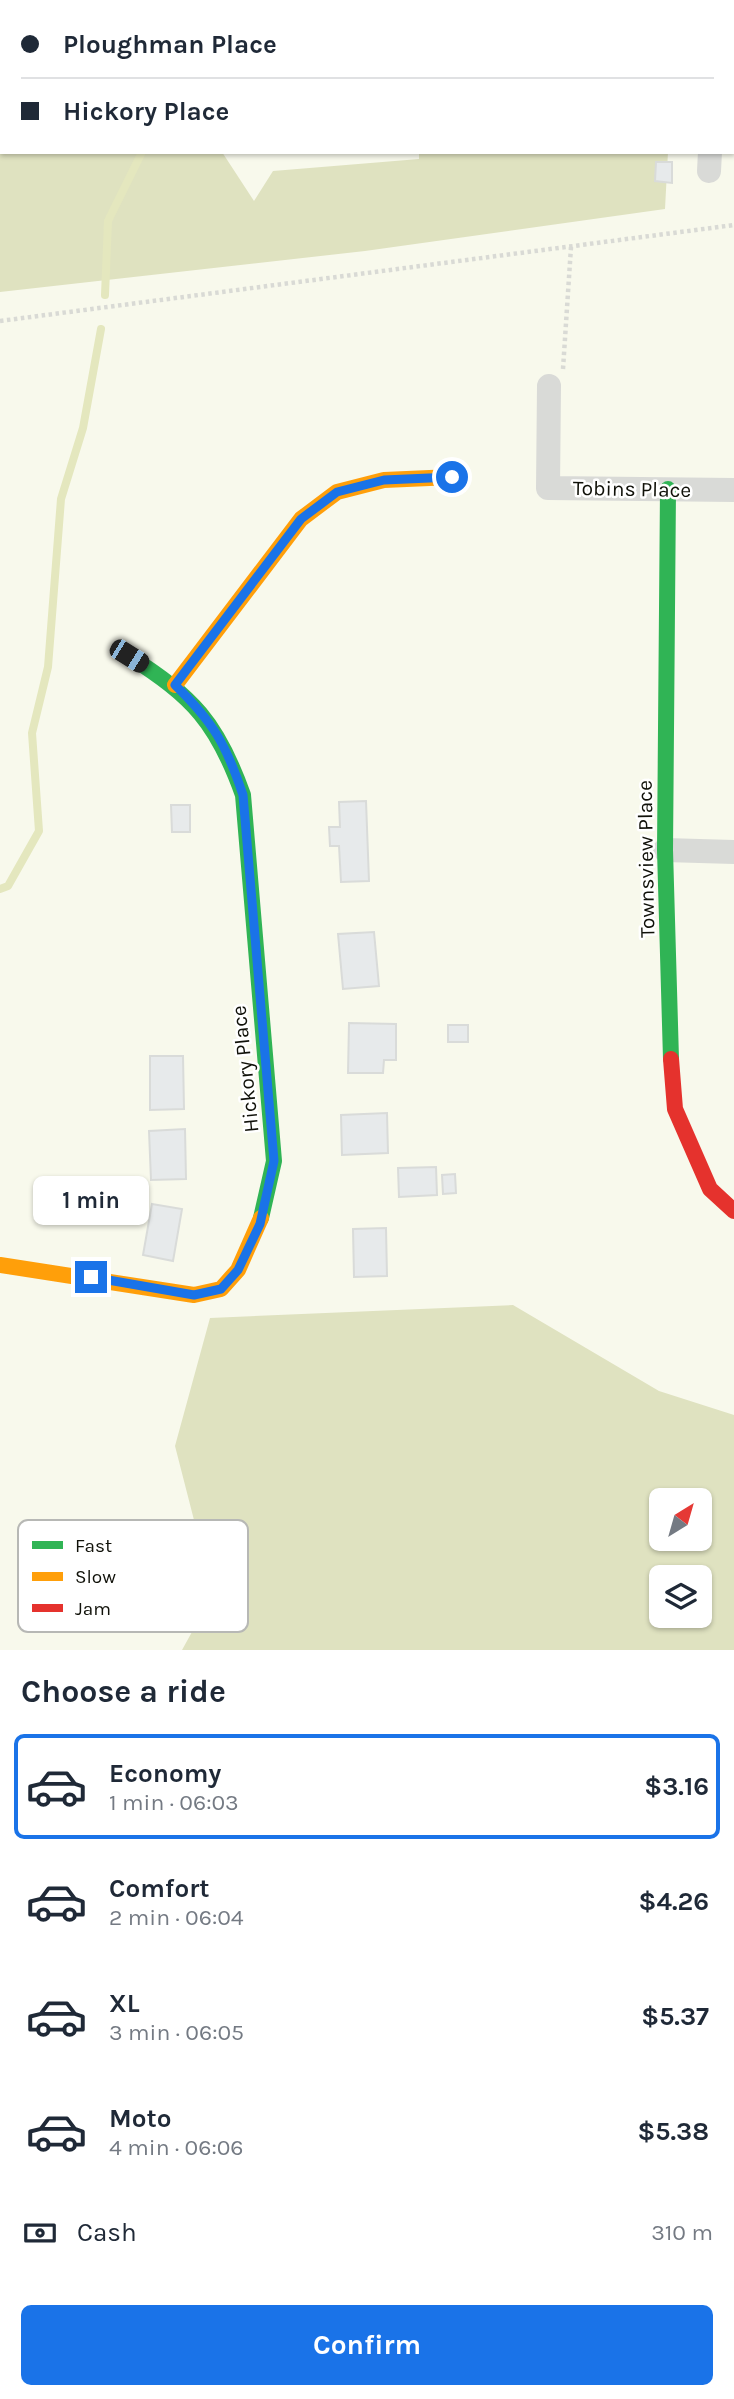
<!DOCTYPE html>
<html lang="en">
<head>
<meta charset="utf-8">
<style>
	body { margin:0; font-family:Karla,sans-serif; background:#f6f6f7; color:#1f2937; height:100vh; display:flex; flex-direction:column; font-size:26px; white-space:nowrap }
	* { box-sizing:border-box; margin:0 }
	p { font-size:23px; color:#747a83 }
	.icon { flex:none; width:38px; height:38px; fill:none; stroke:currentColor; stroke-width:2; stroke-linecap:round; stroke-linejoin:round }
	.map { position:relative; height:1650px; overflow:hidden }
	.sheet { display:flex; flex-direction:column; background:#fff; flex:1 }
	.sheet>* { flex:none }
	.guide { position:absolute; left:0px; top:0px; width:735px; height:154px; box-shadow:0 2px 5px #0004; display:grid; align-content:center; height:154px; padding:0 21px; background:#fff }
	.needle { width:46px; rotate:37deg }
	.buttons { position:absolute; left:649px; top:1488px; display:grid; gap:14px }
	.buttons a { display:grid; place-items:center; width:63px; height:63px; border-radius:10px; background:#fff; box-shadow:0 2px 5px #0004; font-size:35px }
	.end { position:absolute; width:32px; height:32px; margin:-16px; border:9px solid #1a73e8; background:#fff; box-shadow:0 0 0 4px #fff }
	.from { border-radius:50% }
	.bubble { position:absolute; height:49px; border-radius:10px; background:#fff; box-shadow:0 2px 5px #0004; font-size:23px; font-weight:700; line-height:49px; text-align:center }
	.car { position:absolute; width:21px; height:42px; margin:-21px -10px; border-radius:9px; box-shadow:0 0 5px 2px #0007; background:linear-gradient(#222 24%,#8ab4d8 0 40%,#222 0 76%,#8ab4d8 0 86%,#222 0) }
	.guide b { display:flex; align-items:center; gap:24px; height:66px; font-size:26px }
	.guide b+b { border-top:2px solid #e0e1e3 }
	.guide i { width:18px; height:18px; background:#1f2937 }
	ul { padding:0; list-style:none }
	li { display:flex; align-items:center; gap:21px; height:105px; margin:0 14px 10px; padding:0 7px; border:4px solid transparent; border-radius:10px }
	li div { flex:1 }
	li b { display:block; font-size:26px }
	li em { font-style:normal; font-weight:700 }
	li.selected { border-color:#1a73e8 }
	li>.icon { width:63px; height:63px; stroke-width:1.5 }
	h2 { padding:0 21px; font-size:32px; line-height:84px }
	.pay { display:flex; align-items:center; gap:18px; height:77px; padding:0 21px; font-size:26px }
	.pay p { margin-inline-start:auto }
	.primary-button { display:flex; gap:14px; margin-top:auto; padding:14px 21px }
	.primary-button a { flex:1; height:80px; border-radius:10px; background:#1a73e8; color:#fff; font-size:28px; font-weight:700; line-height:80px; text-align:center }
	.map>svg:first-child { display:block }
	.forest { fill:#dfe2c0; fill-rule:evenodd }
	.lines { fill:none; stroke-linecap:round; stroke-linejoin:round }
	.stream { stroke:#e4e7be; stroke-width:8 }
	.building { fill:#e7eaeb; stroke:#d9dbd9; stroke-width:2 }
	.path { stroke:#d9dad5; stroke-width:4.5; stroke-dasharray:3.5 3.5; stroke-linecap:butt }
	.street { stroke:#d9dad7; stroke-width:24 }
	.fast { stroke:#30b455; stroke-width:16 }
	.slow { stroke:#ff9f0a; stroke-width:16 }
	.jam { stroke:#e5322d; stroke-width:16 }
	.route { stroke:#1a73e8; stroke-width:9 }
	.labels { text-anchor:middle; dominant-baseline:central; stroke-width:5; stroke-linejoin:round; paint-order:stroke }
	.street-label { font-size:21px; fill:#101109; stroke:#fff }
	.key { fill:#fff; stroke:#b7b8b5; stroke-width:2 }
	.key-label { font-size:19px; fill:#101109 }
</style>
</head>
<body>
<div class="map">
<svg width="734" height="1650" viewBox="0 0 734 1650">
	<rect width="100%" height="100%" fill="#f8f9ec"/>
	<g class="forest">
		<path d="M0,0h201l-199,2v150h220l32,49 19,-30 146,-12v-7h249l-3,57 -300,42 -365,41z"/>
		<path d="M513,1305l146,86 75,24v235h-552l31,-56 -38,-148 35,-128zM662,1500h38v38h-38zM662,1577h38v38h-38z"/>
	</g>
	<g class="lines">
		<g class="stream">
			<path d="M164,2v-2"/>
			<path d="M105,295l3,-74 34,-69"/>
			<path d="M0,889l8,-3 31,-55 -7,-98 16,-66 13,-168 22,-71 18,-99"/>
		</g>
	</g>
	<g class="building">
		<path d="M301,0h61l-61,2z"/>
		<rect x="539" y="0" width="46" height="2"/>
		<path d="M656,162h16v21l-17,-2z"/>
		<path d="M366,801l3,80 -28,1 -2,-36h-9l-1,-19h11l-1,-25z"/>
		<path d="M171,805h19v27h-18z"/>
		<path d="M374,932l5,54 -36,3 -5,-55z"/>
		<path d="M349,1023l47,1v36h-12l-1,13h-35z"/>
		<rect x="448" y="1025" width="20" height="17"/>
		<path d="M150,1056h33l1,53 -34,1z"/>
		<path d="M387,1113l1,40 -46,2 -1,-40z"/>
		<path d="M185,1129l1,50 -35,1 -2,-49z"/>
		<path d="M436,1167l1,28 -38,2 -1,-29z"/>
		<path d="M455,1174l1,19 -13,1 -1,-19z"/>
		<path d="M152,1204l30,5 -9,52 -30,-6z"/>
		<path d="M386,1228l1,48 -33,1 -1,-48z"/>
	</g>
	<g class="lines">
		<g class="path">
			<path d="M0,321l734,-96"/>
			<path d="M563,369l8,-122"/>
		</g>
		<g class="street">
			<path d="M696,2v-2"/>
			<path d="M709,171l1,-19"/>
			<path d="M549,386l-1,102 186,2"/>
			<path d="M665,850l69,2"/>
		</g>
		<g class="fast">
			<path d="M668,489l-3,361 6,209"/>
			<path d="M129,656c64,41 88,66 114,139l31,366 -13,57"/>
		</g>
		<g class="slow">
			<path d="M175,685l126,-166 36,-27 47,-12 68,-3"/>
			<path d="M0,1265l194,30 27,-6 17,-19 23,-52"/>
		</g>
		<path class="jam" d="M671,1059l4,50 35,80 24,22"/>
	</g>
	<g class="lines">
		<path class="route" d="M91,1277l103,18 27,-6 17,-19 22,-46 14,-63 -31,-366c-17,-51 -30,-73 -68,-110l126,-166 36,-27 47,-12 68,-3"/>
	</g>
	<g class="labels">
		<g class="street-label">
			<text transform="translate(632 489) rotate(1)">Tobins Place</text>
			<text transform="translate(646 859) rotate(-91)">Townsview Place</text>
			<text transform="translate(245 1069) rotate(-96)">Hickory Place</text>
		</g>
	</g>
	<rect x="18" y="1520" width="230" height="112" rx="10" class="key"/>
	<rect x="32" y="1541" width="31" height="8" fill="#30b455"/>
	<rect x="32" y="1572" width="31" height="9" fill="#ff9f0a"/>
	<rect x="32" y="1604" width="31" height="8" fill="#e5322d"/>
	<g class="key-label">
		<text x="75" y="1552">Fast</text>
		<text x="75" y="1583">Slow</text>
		<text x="75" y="1615">Jam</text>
	</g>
</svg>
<div class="buttons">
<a><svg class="needle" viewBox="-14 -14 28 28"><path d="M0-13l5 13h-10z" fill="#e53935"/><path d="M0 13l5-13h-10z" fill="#747a83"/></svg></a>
<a><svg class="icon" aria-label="layers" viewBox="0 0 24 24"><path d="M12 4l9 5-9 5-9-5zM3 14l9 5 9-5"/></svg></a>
</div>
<i class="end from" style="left:452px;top:477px"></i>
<i class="end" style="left:91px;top:1277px"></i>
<div class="bubble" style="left:33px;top:1176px;width:116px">1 min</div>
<i class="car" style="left:129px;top:656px;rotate:122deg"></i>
<div class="guide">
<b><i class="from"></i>Ploughman Place</b>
<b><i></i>Hickory Place</b>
</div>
</div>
<section class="sheet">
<h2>Choose a ride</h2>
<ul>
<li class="selected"><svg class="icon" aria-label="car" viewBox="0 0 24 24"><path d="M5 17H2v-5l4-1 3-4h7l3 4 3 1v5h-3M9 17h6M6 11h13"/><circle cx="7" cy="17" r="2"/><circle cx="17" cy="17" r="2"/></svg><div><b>Economy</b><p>1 min · 06:03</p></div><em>$3.16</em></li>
<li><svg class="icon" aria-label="car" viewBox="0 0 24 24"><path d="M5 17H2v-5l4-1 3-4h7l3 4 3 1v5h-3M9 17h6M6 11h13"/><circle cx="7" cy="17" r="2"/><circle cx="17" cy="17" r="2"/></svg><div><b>Comfort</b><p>2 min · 06:04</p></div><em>$4.26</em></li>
<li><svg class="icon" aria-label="car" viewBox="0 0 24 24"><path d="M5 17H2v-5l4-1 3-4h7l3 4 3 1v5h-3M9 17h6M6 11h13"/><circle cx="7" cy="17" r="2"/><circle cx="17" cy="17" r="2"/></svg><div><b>XL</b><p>3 min · 06:05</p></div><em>$5.37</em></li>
<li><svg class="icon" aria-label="car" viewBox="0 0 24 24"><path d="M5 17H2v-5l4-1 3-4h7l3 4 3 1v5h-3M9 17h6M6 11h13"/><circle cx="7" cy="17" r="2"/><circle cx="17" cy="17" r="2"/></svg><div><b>Moto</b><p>4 min · 06:06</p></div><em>$5.38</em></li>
</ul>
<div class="pay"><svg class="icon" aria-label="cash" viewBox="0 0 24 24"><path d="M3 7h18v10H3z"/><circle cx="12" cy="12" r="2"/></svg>Cash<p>310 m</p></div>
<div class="primary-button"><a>Confirm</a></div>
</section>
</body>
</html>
